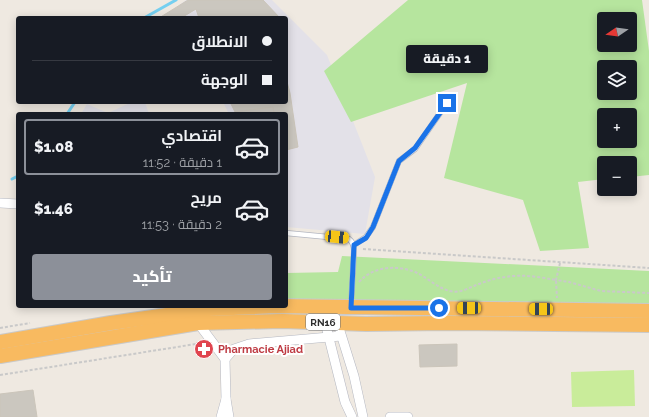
<!DOCTYPE html>
<html lang="ar">
<head>
<meta charset="utf-8">
<style>
	body { margin:0; font-family:Raleway,Cairo,sans-serif; background:#242831; color:#f1f3f6; direction:rtl; height:100vh; display:flex; flex-direction:column; font-size:15px; white-space:nowrap }
	* { box-sizing:border-box; margin:0 }
	p { font-size:13px; color:#9ea1a6 }
	.icon { flex:none; width:22px; height:22px; fill:none; stroke:currentColor; stroke-width:2; stroke-linecap:round; stroke-linejoin:round }
	.map { position:relative; flex:1; overflow:hidden; direction:ltr }
	.drawer { position:absolute; left:16px; top:112px; width:272px; height:196px; display:flex; flex-direction:column; background:#171b24; border-radius:4px; box-shadow:0 2px 10px #0003; direction:rtl }
	.drawer>* { flex:none }
	.banner { position:absolute; left:16px; top:16px; width:272px; height:88px; border-radius:4px; box-shadow:0 2px 10px #0003; direction:rtl; display:grid; align-content:center; height:88px; padding:0 16px; background:#171b24 }
	.needle { width:26px; rotate:257deg }
	.buttons { position:absolute; left:597px; top:12px; display:grid; gap:8px }
	.buttons a { display:grid; place-items:center; width:40px; height:40px; border-radius:4px; background:#171b24; box-shadow:0 2px 10px #0003; font-size:20px }
	.end { position:absolute; width:18px; height:18px; margin:-9px; border:5px solid #1a73e8; background:#fff; box-shadow:0 0 0 2px #fff }
	.from { border-radius:50% }
	.bubble { position:absolute; height:28px; border-radius:4px; background:#171b24; box-shadow:0 2px 10px #0003; font-size:13px; font-weight:800; line-height:28px; text-align:center; direction:rtl }
	.car { position:absolute; width:12px; height:24px; margin:-12px -6px; border-radius:5px; box-shadow:0 0 3px 1px #0007; background:linear-gradient(#f5c518 24%,#345 0 40%,#f5c518 0 76%,#345 0 86%,#f5c518 0) }
	.banner b { display:flex; align-items:center; gap:14px; height:38px; font-size:15px }
	.banner b+b { border-top:1px solid #363941 }
	.banner i { width:10px; height:10px; background:#f1f3f6 }
	ul { padding:7px 0 0; list-style:none }
	li { display:flex; align-items:center; gap:12px; height:56px; margin:0 8px 6px; padding:0 8px; border:2px solid transparent; border-radius:4px }
	li div { flex:1 }
	li b { display:block; font-size:15px }
	li em { font-style:normal; font-weight:800 }
	li.active { border-color:#8c9099 }
	li>.icon { width:36px; height:36px; stroke-width:1.5 }
	.cta { display:flex; gap:8px; margin-top:auto; padding:8px 16px }
	.cta a { flex:1; height:46px; border-radius:4px; background:#8c9099; color:#fff; font-size:16px; font-weight:800; line-height:46px; text-align:center }
	.map>svg:first-child { display:block }
	.industrial { fill:#e3e1e8 }
	.green { fill:#b6e59e; fill-rule:evenodd }
	.pitch { fill:#c9ec9a }
	.lines { fill:none; stroke-linecap:round; stroke-linejoin:round }
	.stream { stroke:#75cff0; stroke-width:3 }
	.building { fill:#cbc7bf; stroke:#cbc5ba }
	.service-casing { stroke:#b4b7c1; stroke-width:6 }
	.minor-casing { stroke:#b4b7c1; stroke-width:10 }
	.trunk-casing { stroke:#c9c9c9; stroke-width:16 }
	.path { stroke:#c9c9c9; stroke-width:2; stroke-dasharray:3 2; stroke-linecap:butt }
	.service { stroke:#fff; stroke-width:4.5 }
	.minor { stroke:#fff; stroke-width:9 }
	.trunk { stroke:#f8ba60; stroke-width:14 }
	.route { stroke:#1a73e8; stroke-width:5 }
	.labels { text-anchor:middle; dominant-baseline:central; stroke-width:4; stroke-linejoin:round; paint-order:stroke }
	.shield { fill:#fff; stroke:#6d6d6d; stroke-width:1 }
	.shield-label { font-size:10px; font-weight:bold; fill:#2e2e2e }
	.health-label { font-size:11px; font-weight:bold; fill:#be3a42; stroke:#fff; text-anchor:start }
</style>
</head>
<body>
<div class="map">
<svg width="649" height="417" viewBox="0 0 649 417">
	<rect width="100%" height="100%" fill="#efe9e1"/>
	<g class="industrial">
		<path d="M186,0h86l55,55 48,122 -10,57 -79,-7v-113h-57l-6,-12h63v-84h-101l-6,-13z"/>
		<path d="M132,102h13l4,12h-68l6,-10 21,9z"/>
	</g>
	<g class="green">
		<path d="M408,0h234l7,51v124l-19,2v-14h-26v16l-26,3 11,66 -49,3 -17,-51 -79,-22 23,-95 -116,39 -27,-51zM604,19h26v26h-26zM604,67h26v26h-26zM604,115h26v26h-26z"/>
		<path d="M342,256l307,15v35l-363,-7v-26l52,-1z"/>
	</g>
	<path class="pitch" d="M634,370l1,36 -63,1 -1,-35z"/>
	<g class="lines">
		<g class="stream">
			<path d="M144,18l32,-18"/>
			<path d="M67,114l8,-12"/>
			<path d="M12,179l6,-3"/>
		</g>
	</g>
	<g class="building">
		<path d="M188,0h75l17,18h-81l-3,-9 -15,9h-22z"/>
		<path d="M286,78l4,15 8,54 -12,3v-36h-12l-1,-7 -38,5 -5,-10h56z"/>
		<path d="M273,107l1,7h-38l-1,-2z"/>
		<path d="M457,344v22l-37,1 -1,-22z"/>
		<path d="M33,390l4,27h-37v-23z"/>
	</g>
	<g class="lines">
		<g class="service-casing">
			<g id="service">
				<path d="M286,233l63,6c4,3 5,7 5,12l-3,55"/>
				<path d="M354,245l12,-8 7,-10 26,-66 16,-12 32,-46"/>
			</g>
		</g>
		<g class="minor-casing">
			<g id="minor">
				<path d="M0,203l18,1"/>
				<path d="M325,322l20,80 7,15"/>
				<path d="M198,323l27,36 1,40 3,18"/>
				<path d="M340,331l14,45 9,41"/>
				<path d="M225,359l9,-10 15,-5 92,-8"/>
				<path d="M221,417l5,-18"/>
				<path d="M390,417h18"/>
			</g>
		</g>
		<g class="trunk-casing">
			<g id="trunk">
				<path d="M0,342l111,-19 98,-14 67,-3 373,5"/>
				<path d="M0,356l198,-33 84,-2 84,3 81,-1 202,2"/>
			</g>
		</g>
		<g class="path">
			<path d="M363,249l286,19"/>
			<path d="M560,263l-4,17 13,2 32,9 48,2"/>
			<path d="M359,282c14,-16 38,-17 56,-10 12,5 22,16 35,19 12,3 21,-5 32,-8 7,-3 15,-5 23,-6 17,-3 35,0 51,3l1,18"/>
			<path d="M0,328l30,-5"/>
			<path d="M0,375l196,-31"/>
		</g>
		<use href="#service" class="service"/>
		<use href="#minor" class="minor"/>
		<use href="#trunk" class="trunk"/>
	</g>
	<g class="lines">
		<path class="route" d="M439,308h-88l3,-63 12,-7 7,-11 26,-66 16,-13 32,-45"/>
	</g>
	<defs>
		<g id="pharmacy-disc" transform="scale(1)"><circle r="9.5" fill="#e0444e" stroke="#fff"/><path d="M-2-6h4v4h4v4h-4v4h-4v-4h-4v-4h4Z" fill="#fff"/></g>
	</defs>
	<g fill-rule="evenodd">
		<use href="#pharmacy-disc" x="204" y="349"/>
	</g>
	<g class="labels">
		<rect class="shield" x="306" y="314" width="34" height="16" rx="3"/>
		<g class="shield-label">
			<text x="323" y="322">RN16</text>
		</g>
		<g class="health-label">
			<text x="218" y="349">Pharmacie Ajiad</text>
		</g>
	</g>
</svg>
<div class="buttons">
<a><svg class="needle" viewBox="-14 -14 28 28"><path d="M0-13l5 13h-10z" fill="#e53935"/><path d="M0 13l5-13h-10z" fill="#9ea1a6"/></svg></a>
<a><svg class="icon" aria-label="layers" viewBox="0 0 24 24"><path d="M12 4l9 5-9 5-9-5zM3 14l9 5 9-5"/></svg></a>
<a>+</a>
<a>−</a>
</div>
<i class="end from" style="left:439px;top:308px"></i>
<i class="end" style="left:447px;top:103px"></i>
<div class="bubble" style="left:406px;top:45px;width:82px">1 دقيقة</div>
<i class="car" style="left:337px;top:237px;rotate:96deg"></i>
<i class="car" style="left:469px;top:308px;rotate:270deg"></i>
<i class="car" style="left:541px;top:309px;rotate:271deg"></i>
<div class="banner">
<b><i class="from"></i>الانطلاق</b>
<b><i></i>الوجهة</b>
</div>
<section class="drawer">
<ul>
<li class="active"><svg class="icon" aria-label="car" viewBox="0 0 24 24"><path d="M5 17H2v-5l4-1 3-4h7l3 4 3 1v5h-3M9 17h6M6 11h13"/><circle cx="7" cy="17" r="2"/><circle cx="17" cy="17" r="2"/></svg><div><b>اقتصادي</b><p>1 دقيقة · 11:52</p></div><em>$1.08</em></li>
<li><svg class="icon" aria-label="car" viewBox="0 0 24 24"><path d="M5 17H2v-5l4-1 3-4h7l3 4 3 1v5h-3M9 17h6M6 11h13"/><circle cx="7" cy="17" r="2"/><circle cx="17" cy="17" r="2"/></svg><div><b>مريح</b><p>2 دقيقة · 11:53</p></div><em>$1.46</em></li>
</ul>
<div class="cta"><a>تأكيد</a></div>
</section>
</div>
</body>
</html>
